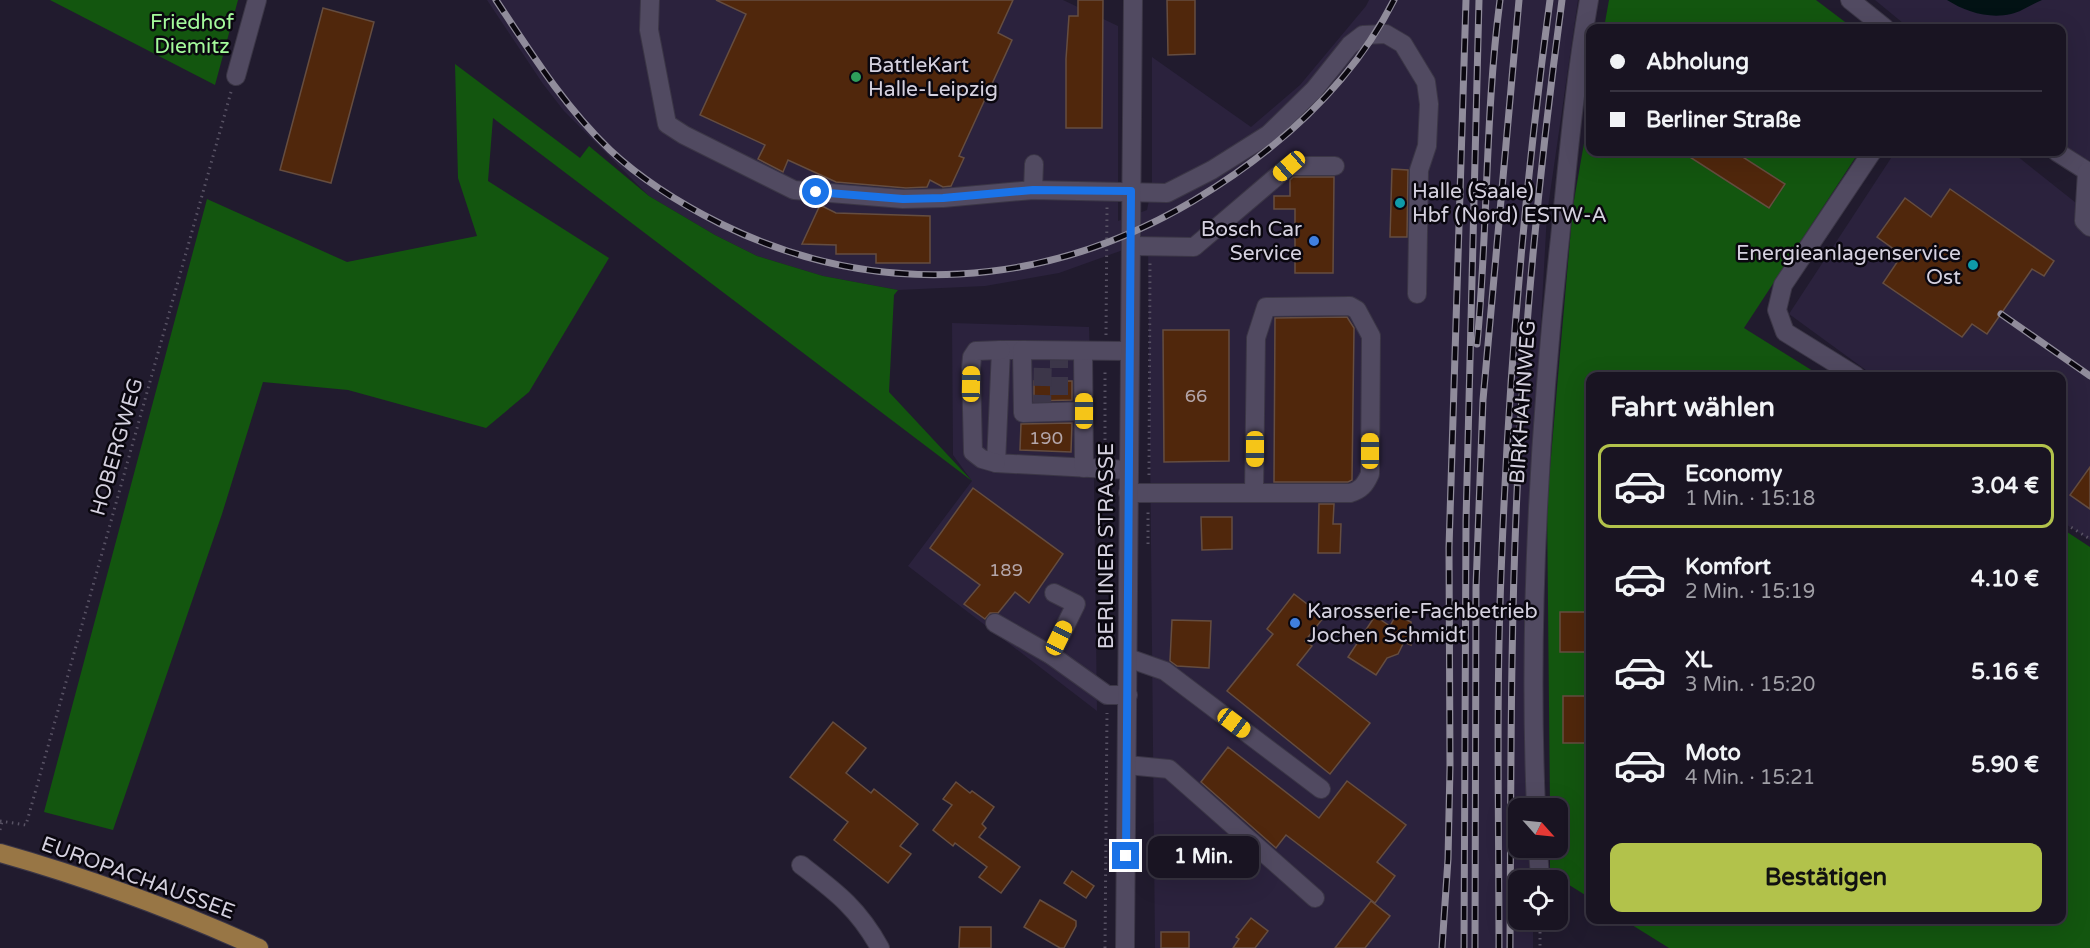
<!DOCTYPE html>
<html lang="de">
<head>
<meta charset="utf-8">
<style>
	body { margin:0; font-family:"Varela Round",sans-serif; background:#26212f; color:#f1f3f6; height:100vh; display:flex; flex-direction:column; font-size:22px; white-space:nowrap }
	* { box-sizing:border-box; margin:0 }
	p { font-size:20px; color:#9f9ea5 }
	.icon { flex:none; width:33px; height:33px; fill:none; stroke:currentColor; stroke-width:2; stroke-linecap:round; stroke-linejoin:round }
	.map { position:relative; flex:1; overflow:hidden }
	.side { position:absolute; left:1586px; top:372px; width:480px; height:552px; display:flex; flex-direction:column; background:#191422; border-radius:12px; box-shadow:0 6px 24px #0002,0 0 0 2px #373340 }
	.side>* { flex:none }
	.guide { position:absolute; left:1586px; top:24px; width:480px; height:132px; border-radius:12px; box-shadow:0 6px 24px #0002,0 0 0 2px #373340; display:grid; align-content:center; height:132px; padding:0 24px; background:#191422 }
	.needle { width:39px; rotate:117deg }
	.controls { position:absolute; left:1508px; top:798px; display:grid; gap:12px }
	.controls a { display:grid; place-items:center; width:60px; height:60px; border-radius:12px; background:#191422; box-shadow:0 6px 24px #0002,0 0 0 2px #373340; font-size:30px }
	.end { position:absolute; width:27px; height:27px; margin:-14px; border:8px solid #1a73e8; background:#fff; box-shadow:0 0 0 3px #fff }
	.from { border-radius:50% }
	.bubble { position:absolute; height:42px; border-radius:12px; background:#191422; box-shadow:0 6px 24px #0002,0 0 0 2px #373340; font-size:20px; font-weight:700; line-height:42px; text-align:center }
	.car { position:absolute; width:18px; height:36px; margin:-18px -9px; border-radius:8px; box-shadow:0 0 4px 2px #0007; background:linear-gradient(#f5c518 24%,#345 0 40%,#f5c518 0 76%,#345 0 86%,#f5c518 0) }
	.guide b { display:flex; align-items:center; gap:21px; height:57px; font-size:22px }
	.guide b+b { border-top:2px solid #373340 }
	.guide i { width:15px; height:15px; background:#f1f3f6 }
	ul { padding:0; list-style:none }
	li { display:flex; align-items:center; gap:18px; height:84px; margin:0 12px 9px; padding:0 12px; border:3px solid transparent; border-radius:12px }
	li div { flex:1 }
	li b { display:block; font-size:22px }
	li em { font-style:normal; font-weight:700 }
	li.selected { border-color:#b2c24b }
	li>.icon { width:54px; height:54px; stroke-width:1.5 }
	h2 { padding:0 24px; font-size:27px; line-height:72px }
	.action { display:flex; gap:12px; margin-top:auto; padding:12px 24px }
	.action a { flex:1; height:69px; border-radius:12px; background:#b2c24b; color:#111; font-size:24px; font-weight:700; line-height:69px; text-align:center }
	.map>svg:first-child { display:block }
	.built { fill:#2b223d }
	.green { fill:#13560f }
	.water { fill:#021214 }
	.building { fill:#50270c; stroke:#654d40; stroke-width:1.5 }
	.lines { fill:none; stroke-linecap:round; stroke-linejoin:round }
	.minor-tunnel { stroke:#3c3649; stroke-width:18; stroke-dasharray:18 9; stroke-linecap:butt }
	.minor-casing { stroke:#3b3646; stroke-width:20 }
	.major-casing { stroke:#3b3646; stroke-width:20 }
	.path { stroke:#595365; stroke-width:3; stroke-dasharray:1.5 4.5; stroke-linecap:butt }
	.minor { stroke:#514a61; stroke-width:18 }
	.major { stroke:#987645; stroke-width:18 }
	.rail-casing { stroke:#908c9b; stroke-width:7 }
	.rail { stroke:#0a070f; stroke-width:4.5; stroke-dasharray:14; stroke-linecap:butt }
	.route { stroke:#1a73e8; stroke-width:8 }
	.leisure-dot { fill:#2e9e5b; stroke:#0a070f; stroke-width:2 }
	.culture-dot { fill:#0f9aa8; stroke:#0a070f; stroke-width:2 }
	.shop-dot { fill:#3f7fe0; stroke:#0a070f; stroke-width:2 }
	.labels { text-anchor:middle; dominant-baseline:central; stroke-width:5; stroke-linejoin:round; paint-order:stroke }
	.number-label { font-size:18px; fill:#b4a6aa }
	.park-label { font-size:21px; fill:#a4fa9b; stroke:#0a070f }
	.poi-label { font-size:21px; fill:#d5d1df; stroke:#0a070f; text-anchor:start }
	.street-label { font-size:21px; fill:#d5d1df; stroke:#0a070f }
</style>
</head>
<body>
<div class="map">
<svg width="2090" height="948" viewBox="0 0 2090 948">
	<rect width="100%" height="100%" fill="#211b2e"/>
	<g class="built">
		<path d="M487,0h576l55,26v195l29,-11 5,-25v-128l99,70 49,-42 66,-79 3,-6h209l-31,214 -15,268 1,326h-15v40h15v32h-15v40h15v28h-378l-7,-707 -89,32 -74,13 -87,4 -75,-14 -66,-20 -42,-21 -66,-39 -85,-85 -21,-27z"/>
		<path d="M1875,0h215v161l-10,-4 -19,-14v-115h-152z"/>
		<path d="M1895,152h117l78,62v326l-29,-19v-145h-187l-85,-62z"/>
		<path d="M952,323l137,4 5,155 3,229 -189,-145 64,-85 -19,-26z"/>
	</g>
	<g class="green">
		<path d="M50,0h188l-23,85z"/>
		<path d="M1609,0h207l37,28h-249z"/>
		<path d="M455,64l125,94 9,-12 60,50 66,39 42,21 66,20 75,14 -4,5 -5,97 83,89 -479,-363 -5,63 121,77 -80,134 -43,36 -138,-38 -85,-8 -41,132 -109,316 -69,-18 163,-613 140,63 130,-26 -19,-58z"/>
		<path d="M1590,109v43h269l-115,176 77,48h-231v522l-40,-25v-25h7v-40h-7l-3,-306 26,-296z"/>
		<path d="M2061,528l29,19v401h-421l-45,-28h437z"/>
	</g>
	<path class="water" d="M1947,0h95c-10,4 -21,12 -31,14 -22,5 -45,-2 -64,-14z"/>
	<g class="building">
		<path d="M716,0h297l-15,33 14,7 -53,116 5,2 -13,28 -8,1 -13,-7 -3,7 -21,1 -70,-6 -48,-22 -5,12 -25,-13 7,-14 -65,-30 46,-101z"/>
		<path d="M1078,0h25l-1,128h-36v-69l3,-43h9z"/>
		<path d="M1167,0h28v54l-27,1z"/>
		<path d="M323,8l51,14 -43,161 -51,-13z"/>
		<path d="M1682,152h53l50,32 -16,24z"/>
		<path d="M1392,169l16,1 -1,67h-17z"/>
		<path d="M1293,177h41l-1,96h-38v-64h-21v-13h16v-16z"/>
		<path d="M1950,189l104,72 -10,15 -12,-7 -45,65 -15,-10 -10,13 -79,-54 19,-28 -25,-18 28,-39 26,19z"/>
		<path d="M820,205l16,8 94,3v47h-54v-9h-40v-9l-34,-1z"/>
		<path d="M1347,317l7,11 -2,152 -4,2h-74l1,-164z"/>
		<path d="M1163,330h66v131l-65,1z"/>
		<path d="M1034,381h38v19l-38,1z"/>
		<path d="M1072,423l-1,29 -51,-2 1,-26z"/>
		<path d="M2090,467v42l-20,-14z"/>
		<path d="M973,488l90,66 -34,49 -14,-11 -17,21h-8l-5,6 -21,-15 16,-19 -50,-37z"/>
		<path d="M1319,504h15l-1,20h8l-1,29h-22z"/>
		<path d="M1201,517h31v32l-30,1z"/>
		<path d="M1294,594l30,23 -19,24 7,5 -15,19 73,58 -40,51 -103,-83 46,-57 -6,-5z"/>
		<rect x="1560" y="612" width="27" height="40"/>
		<path d="M1396,615l15,7v23l-7,-3 -6,12 -11,4 -11,17 -28,-18 27,-41 15,10z"/>
		<path d="M1172,620l39,1 -2,47 -32,-2 -7,-5z"/>
		<rect x="1563" y="696" width="27" height="47"/>
		<path d="M833,722l33,26 -20,25 25,20 3,-4 44,35 -18,22 11,8 -23,29 -54,-43 14,-18 -58,-45z"/>
		<path d="M1228,747l91,71 28,-37 59,44 -29,37 18,14 -20,27 -89,-68 -10,13 -75,-66z"/>
		<path d="M956,782l14,11 2,-2 22,16 -12,17 4,4 -7,9 41,30 -19,26 -22,-16 8,-10 -32,-24 -2,3 -20,-16 19,-25 -9,-6z"/>
		<path d="M1072,871l22,15 -8,12 -22,-15z"/>
		<path d="M1040,900l36,21v5l-12,22h-4l-36,-21z"/>
		<path d="M1371,901l19,15 -25,32h-30z"/>
		<path d="M1251,918l17,13 -13,17h-22l6,-9 -3,-2z"/>
		<path d="M960,927h31v21h-32z"/>
		<rect x="1161" y="932" width="28" height="16"/>
	</g>
	<g class="lines">
		<g class="minor-tunnel">
			<path d="M1059,350v62"/>
			<path d="M1042,413l1,-63"/>
		</g>
		<g class="minor-casing">
			<g id="minor">
				<path d="M650,0l-1,30 18,94 17,11 110,55 109,9 40,-1 90,-8 134,3 45,-23 57,-36 45,-44 36,-45 13,-10 23,-1 17,10 23,38 3,22 -2,42 -8,24 -2,124"/>
				<path d="M1850,0l35,28"/>
				<path d="M236,76l21,-76"/>
				<path d="M2057,152l33,21"/>
				<path d="M2087,172l-3,49 6,6"/>
				<path d="M1033,190l1,-26"/>
				<path d="M1132,246l62,1 95,-81h46"/>
				<path d="M1022,350h-21l-5,113 132,7"/>
				<path d="M1083,351l1,117"/>
				<path d="M1856,376l-71,-44 -8,-22 6,-25 89,-133"/>
				<path d="M1084,411l-61,2 -1,-63 108,1"/>
				<path d="M996,463l-14,-4 -9,-7 -2,-84 1,-11 4,-6 25,-1"/>
				<path d="M1128,493h222c11,-3 15,-8 20,-19l1,-138 -14,-26 -7,-4 -84,1 -10,31 -2,155"/>
				<path d="M995,623l56,32 56,40h21"/>
				<path d="M1051,655l25,-51 -22,-11"/>
				<path d="M1128,658l37,13 156,118"/>
				<path d="M1127,765l42,4 146,129"/>
				<path d="M1536,808c-8,-190 3,-380 24,-570 8,-79 15,-159 29,-238"/>
				<path d="M1538,848l2,32"/>
				<path d="M801,865c35,27 57,43 79,83"/>
				<path d="M1125,948l8,-948"/>
			</g>
		</g>
		<g class="major-casing">
			<path id="major" d="M0,853c89,25 175,57 259,95"/>
		</g>
		<g class="path">
			<path d="M1106,335l1,-128"/>
			<path d="M1105,452v-83"/>
			<path d="M1149,475l1,-212"/>
			<path d="M2061,521l29,18"/>
			<path d="M1148,544v-35"/>
			<path d="M0,821l26,4 205,-733"/>
			<path d="M0,830l2,-9"/>
			<path d="M1540,920v28"/>
			<path d="M1105,948l2,-235"/>
		</g>
		<use href="#minor" class="minor"/>
		<use href="#major" class="major"/>
		<g class="rail-casing">
			<g id="rail">
				<path d="M496,0c35,53 68,106 114,150 32,30 71,54 111,74 155,76 323,65 472,-23 82,-49 157,-114 201,-201"/>
				<path d="M2001,314l89,62"/>
				<path d="M1477,344c11,-114 8,-230 23,-344"/>
				<path d="M1442,948l6,-89 2,-92 -1,-219 17,-548"/>
				<path d="M1464,948l2,-427 13,-521"/>
				<path d="M1475,948l1,-361 7,-187 36,-400"/>
				<path d="M1499,948c0,-124 -3,-249 2,-373 7,-192 23,-384 49,-575"/>
				<path d="M1510,948c1,-159 0,-318 8,-477 7,-158 23,-315 44,-471"/>
			</g>
		</g>
		<use href="#rail" class="rail"/>
	</g>
	<g class="lines">
		<path class="route" d="M816,192l87,7 40,-1 90,-8 98,1 -5,665"/>
	</g>
	<circle class="leisure-dot" cx="856" cy="77" r="6"/>
	<g class="culture-dot">
		<circle cx="1400" cy="203" r="6"/>
		<circle cx="1973" cy="265" r="6"/>
	</g>
	<g class="shop-dot">
		<circle cx="1314" cy="241" r="6"/>
		<circle cx="1295" cy="623" r="6"/>
	</g>
	<g class="labels">
		<g class="number-label">
			<text x="1196" y="396">66</text>
			<text x="1046" y="438">190</text>
			<text x="1006" y="570">189</text>
		</g>
		<g class="park-label">
			<text x="192" y="22">Friedhof<tspan x="192" dy="24">Diemitz</tspan></text>
		</g>
		<g class="poi-label">
			<text x="868" y="65">BattleKart<tspan x="868" dy="24">Halle-Leipzig</tspan></text>
			<text x="1412" y="191">Halle (Saale)<tspan x="1412" dy="24">Hbf (Nord) ESTW-A</tspan></text>
			<text x="1302" y="229" text-anchor="end">Bosch Car<tspan x="1302" dy="24">Service</tspan></text>
			<text x="1961" y="253" text-anchor="end">Energieanlagenservice<tspan x="1961" dy="24">Ost</tspan></text>
			<text x="1307" y="611">Karosserie-Fachbetrieb<tspan x="1307" dy="24">Jochen Schmidt</tspan></text>
		</g>
		<g class="street-label">
			<text transform="translate(1523 402) rotate(-86)">BIRKHAHNWEG</text>
			<text transform="translate(117 447) rotate(-74)">HOBERGWEG</text>
			<text transform="translate(1106 546) rotate(-90)">BERLINER STRASSE</text>
			<text transform="translate(138 878) rotate(20)">EUROPACHAUSSEE</text>
		</g>
	</g>
</svg>
<div class="controls">
<a><svg class="needle" viewBox="-14 -14 28 28"><path d="M0-13l5 13h-10z" fill="#e53935"/><path d="M0 13l5-13h-10z" fill="#9f9ea5"/></svg></a>
<a><svg class="icon" aria-label="locate" viewBox="0 0 24 24"><circle cx="12" cy="12" r="6"/><path d="M12 2v4M12 18v4M2 12h4M18 12h4"/></svg></a>
</div>
<i class="end from" style="left:816px;top:192px"></i>
<i class="end" style="left:1126px;top:856px"></i>
<div class="bubble" style="left:1148px;top:836px;width:111px">1 Min.</div>
<i class="car" style="left:1289px;top:166px;rotate:229deg"></i>
<i class="car" style="left:971px;top:384px;rotate:1deg"></i>
<i class="car" style="left:1084px;top:411px;rotate:0deg"></i>
<i class="car" style="left:1255px;top:449px;rotate:180deg"></i>
<i class="car" style="left:1370px;top:451px;rotate:0deg"></i>
<i class="car" style="left:1059px;top:638px;rotate:26deg"></i>
<i class="car" style="left:1234px;top:723px;rotate:127deg"></i>
<div class="guide">
<b><i class="from"></i>Abholung</b>
<b><i></i>Berliner Straße</b>
</div>
<section class="side">
<h2>Fahrt wählen</h2>
<ul>
<li class="selected"><svg class="icon" aria-label="car" viewBox="0 0 24 24"><path d="M5 17H2v-5l4-1 3-4h7l3 4 3 1v5h-3M9 17h6M6 11h13"/><circle cx="7" cy="17" r="2"/><circle cx="17" cy="17" r="2"/></svg><div><b>Economy</b><p>1 Min. · 15:18</p></div><em>3.04 €</em></li>
<li><svg class="icon" aria-label="car" viewBox="0 0 24 24"><path d="M5 17H2v-5l4-1 3-4h7l3 4 3 1v5h-3M9 17h6M6 11h13"/><circle cx="7" cy="17" r="2"/><circle cx="17" cy="17" r="2"/></svg><div><b>Komfort</b><p>2 Min. · 15:19</p></div><em>4.10 €</em></li>
<li><svg class="icon" aria-label="car" viewBox="0 0 24 24"><path d="M5 17H2v-5l4-1 3-4h7l3 4 3 1v5h-3M9 17h6M6 11h13"/><circle cx="7" cy="17" r="2"/><circle cx="17" cy="17" r="2"/></svg><div><b>XL</b><p>3 Min. · 15:20</p></div><em>5.16 €</em></li>
<li><svg class="icon" aria-label="car" viewBox="0 0 24 24"><path d="M5 17H2v-5l4-1 3-4h7l3 4 3 1v5h-3M9 17h6M6 11h13"/><circle cx="7" cy="17" r="2"/><circle cx="17" cy="17" r="2"/></svg><div><b>Moto</b><p>4 Min. · 15:21</p></div><em>5.90 €</em></li>
</ul>
<div class="action"><a>Bestätigen</a></div>
</section>
</div>
</body>
</html>
